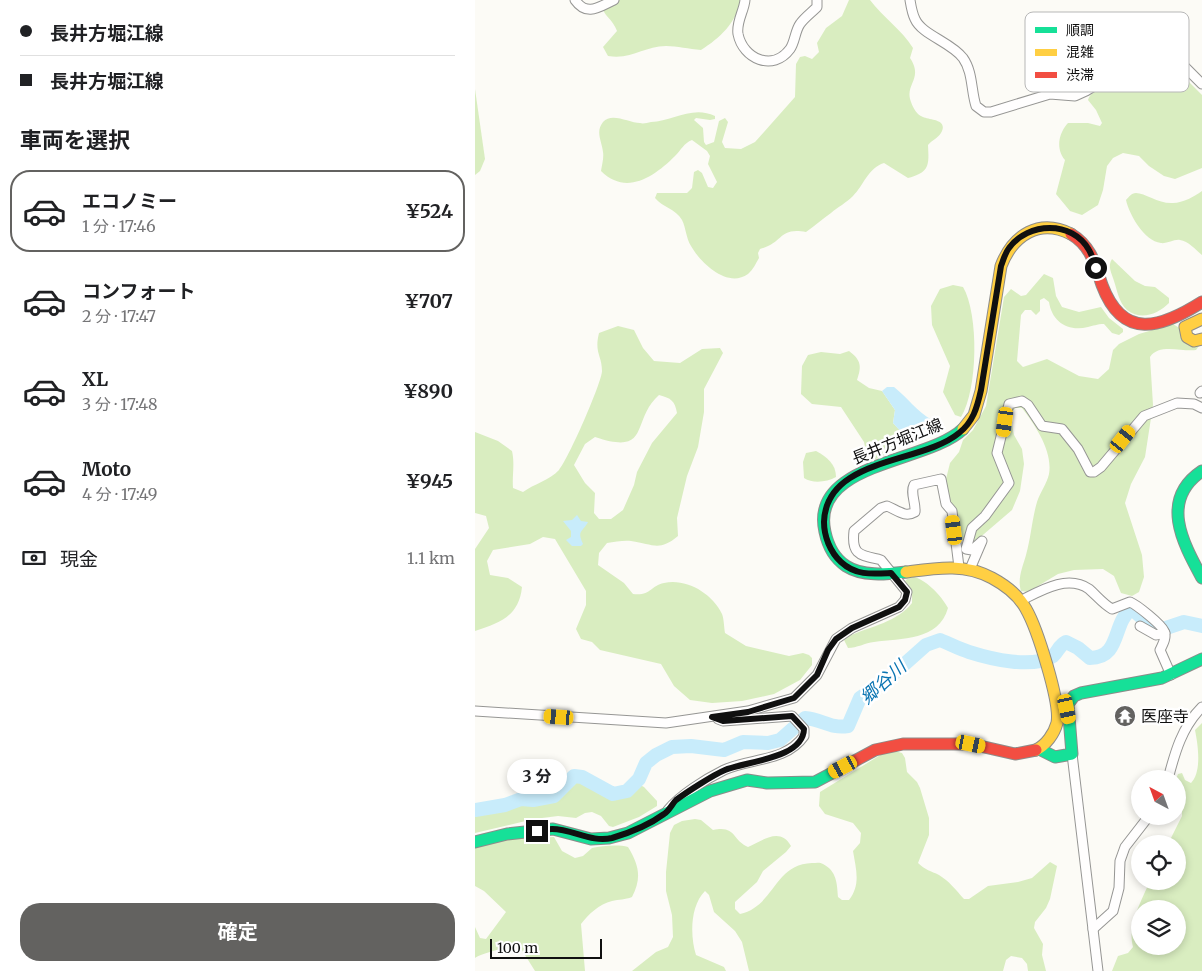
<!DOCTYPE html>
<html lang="ja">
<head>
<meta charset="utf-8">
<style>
	body { margin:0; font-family:Merriweather,"Noto Sans JP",serif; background:#f2f2f2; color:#202124; height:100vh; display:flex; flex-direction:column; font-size:19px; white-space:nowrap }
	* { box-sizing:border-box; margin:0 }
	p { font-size:16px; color:#757577 }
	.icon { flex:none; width:28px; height:28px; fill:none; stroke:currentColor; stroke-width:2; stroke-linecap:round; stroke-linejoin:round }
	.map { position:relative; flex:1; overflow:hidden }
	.side { display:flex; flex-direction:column; background:#fff; width:475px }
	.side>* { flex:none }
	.top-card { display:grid; align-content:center; height:110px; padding:0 20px; background:#fff }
	.needle { width:32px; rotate:319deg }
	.tools { position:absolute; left:656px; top:770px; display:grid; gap:10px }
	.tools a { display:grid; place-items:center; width:55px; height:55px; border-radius:50%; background:#fff; box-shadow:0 2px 8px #0003; font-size:25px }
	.scale { position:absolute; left:15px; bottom:12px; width:112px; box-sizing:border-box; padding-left:5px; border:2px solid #101010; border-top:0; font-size:14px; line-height:18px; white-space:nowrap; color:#101010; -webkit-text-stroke:4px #fff; paint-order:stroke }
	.end { position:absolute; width:22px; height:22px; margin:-11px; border:6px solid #101010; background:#fff; box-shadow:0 0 0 2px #fff }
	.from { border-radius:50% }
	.bubble { position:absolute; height:35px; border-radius:18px; background:#fff; box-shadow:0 2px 8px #0003; font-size:16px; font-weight:700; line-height:35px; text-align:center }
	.car { position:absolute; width:15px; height:30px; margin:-15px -8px; border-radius:6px; box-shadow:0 0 4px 1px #0007; background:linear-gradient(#f5c518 24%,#345 0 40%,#f5c518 0 76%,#345 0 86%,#f5c518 0) }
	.top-card b { display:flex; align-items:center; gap:18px; height:48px; font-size:19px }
	.top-card b+b { border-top:1px solid #e0e0e0 }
	.top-card i { width:12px; height:12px; background:#202124 }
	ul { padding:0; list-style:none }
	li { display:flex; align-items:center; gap:15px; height:82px; margin:0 10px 8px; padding:0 10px; border:2px solid transparent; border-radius:20px }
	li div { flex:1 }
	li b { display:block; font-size:19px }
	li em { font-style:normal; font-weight:700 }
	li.current { border-color:#636260 }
	li>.icon { width:45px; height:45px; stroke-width:1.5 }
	h2 { padding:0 20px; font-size:22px; line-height:60px }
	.pay { display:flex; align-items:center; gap:12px; height:55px; padding:0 20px; font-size:19px }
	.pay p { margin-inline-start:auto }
	.cta { display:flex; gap:10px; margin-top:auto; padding:10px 20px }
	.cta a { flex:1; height:58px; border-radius:20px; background:#636260; color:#fff; font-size:20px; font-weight:700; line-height:58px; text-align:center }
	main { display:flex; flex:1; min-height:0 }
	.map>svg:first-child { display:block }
	.forest { fill:#d9edc0; fill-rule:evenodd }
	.water { fill:#c8ecfb }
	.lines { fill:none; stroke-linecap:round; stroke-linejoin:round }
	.river { stroke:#c8ecfb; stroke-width:14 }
	.street-casing { stroke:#969694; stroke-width:11 }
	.fast-casing { stroke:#8d8c8a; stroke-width:13 }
	.slow-casing { stroke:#8d8c8a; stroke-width:13 }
	.jam-casing { stroke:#8d8c8a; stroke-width:13 }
	.street { stroke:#fffefe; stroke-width:9 }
	.fast { stroke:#16e098; stroke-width:11 }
	.slow { stroke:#ffcf43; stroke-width:11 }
	.jam { stroke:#f24e42; stroke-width:11 }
	.route { stroke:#101010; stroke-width:6 }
	.labels { text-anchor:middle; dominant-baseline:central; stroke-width:5; stroke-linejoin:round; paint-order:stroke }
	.street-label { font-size:16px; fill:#101010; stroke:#fff }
	.poi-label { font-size:16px; fill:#101010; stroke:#fff; text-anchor:start }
	.water-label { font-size:18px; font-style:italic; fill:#0974b2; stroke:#fff }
	.key { fill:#fff; stroke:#b7b7b7; stroke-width:1 }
	.key-label { font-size:14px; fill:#101010 }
</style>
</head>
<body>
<main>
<section class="side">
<div class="top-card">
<b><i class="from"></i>長井方堀江線</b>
<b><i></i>長井方堀江線</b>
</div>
<h2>車両を選択</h2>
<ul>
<li class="current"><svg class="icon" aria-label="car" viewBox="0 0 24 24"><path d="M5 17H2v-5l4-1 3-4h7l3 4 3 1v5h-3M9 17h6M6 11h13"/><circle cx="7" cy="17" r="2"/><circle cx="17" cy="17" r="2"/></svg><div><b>エコノミー</b><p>1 分 · 17:46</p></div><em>¥524</em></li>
<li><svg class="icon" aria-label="car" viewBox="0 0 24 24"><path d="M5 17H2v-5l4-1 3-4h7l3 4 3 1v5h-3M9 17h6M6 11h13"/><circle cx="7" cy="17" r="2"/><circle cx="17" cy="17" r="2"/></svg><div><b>コンフォート</b><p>2 分 · 17:47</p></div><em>¥707</em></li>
<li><svg class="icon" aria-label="car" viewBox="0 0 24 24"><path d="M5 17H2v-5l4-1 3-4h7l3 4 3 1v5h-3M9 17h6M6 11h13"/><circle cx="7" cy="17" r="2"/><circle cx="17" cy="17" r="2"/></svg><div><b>XL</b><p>3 分 · 17:48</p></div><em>¥890</em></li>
<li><svg class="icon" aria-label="car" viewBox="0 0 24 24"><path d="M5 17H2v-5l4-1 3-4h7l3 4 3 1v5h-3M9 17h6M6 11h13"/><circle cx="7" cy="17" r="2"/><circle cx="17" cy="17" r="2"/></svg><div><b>Moto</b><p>4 分 · 17:49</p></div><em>¥945</em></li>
</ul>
<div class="pay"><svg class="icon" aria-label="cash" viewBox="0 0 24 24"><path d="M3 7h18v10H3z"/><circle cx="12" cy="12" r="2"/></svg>現金<p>1.1 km</p></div>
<div class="cta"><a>確定</a></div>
</section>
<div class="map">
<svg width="727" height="971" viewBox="0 0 727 971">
	<rect width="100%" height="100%" fill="#fcfbf6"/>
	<g class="forest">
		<path d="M132,0h134c-5,23 -21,38 -40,50 -12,-1 -24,-4 -35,-4 -22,0 -34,14 -58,10l-5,-9 14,-16c-4,-12 -14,-15 -16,-27z"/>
		<path d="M374,0h21c13,17 32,30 43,48l-3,10c14,21 -6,26 1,44 2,6 6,13 12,15 6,3 24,2 19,14 -2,6 -10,9 -14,14 1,20 2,27 -20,33l-24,-15c-16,5 -20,22 -31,33 -7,7 -15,11 -22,17 -9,6 -16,13 -25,19 -28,-5 -22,11 -46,17l-2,4 1,5c-3,5 -6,12 -11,16 -21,15 -48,-12 -57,-28 -5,-8 -5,-18 -9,-26 -6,-11 -20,-13 -27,-22l2,-5h30l5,-5 2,-16 4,-2 4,3 6,14 5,1 4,-6 -9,-18 2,-8 -3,-5 -15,-11c-8,3 -11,10 -17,16 -21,21 -49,40 -74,15 1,-7 3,-13 2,-19 -1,-11 -8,-20 0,-30 9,-10 26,1 37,1 3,1 7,0 11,-1 21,-1 42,-17 64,-6v3l-5,1 -14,-2 -2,2 9,8 1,14 2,3 8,-3 5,-21 6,-3 3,4 -6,20 3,6 16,1 14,-7 40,-45 1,-33 4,-7 5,-1 7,3 7,-7 -2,-9 9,-15 16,-12z"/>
		<path d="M649,58h35l13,7 30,30v73l-27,11 -11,-3 -15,-10 -10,-10 -16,-3 -10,5 -6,8 -4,24 -5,15 -16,10 -12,-4 -14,-17 9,-34c-9,-11 -7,-26 3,-37h20l12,3 2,-3 -6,-13 -8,-10c2,-7 7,-8 12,-12 10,-8 14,-22 24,-30z"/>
		<path d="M0,89l10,70 -5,12 -5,4z"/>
		<path d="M727,191v64c-6,-5 -14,-14 -22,-15 -6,-1 -13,4 -19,3 -17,-2 -32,-29 -35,-43 3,-3 5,-7 10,-7 9,0 23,11 37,10 10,0 22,-7 29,-12z"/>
		<path d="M637,259l23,22 10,5 10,1 14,11v5c-11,11 -28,18 -42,7 -8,-7 -10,-20 -13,-29 -2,-7 -7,-15 -2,-22z"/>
		<path d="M569,274l9,4 3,18 6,11 17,5 22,-5 8,11 14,11v3l-4,3 -7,-2 -8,-9c-7,0 -11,2 -16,3 -20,5 -36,-5 -39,-25l-5,-4 -4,2v11l-4,4 -5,-5h-6l-4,5 -4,46 6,6 24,-8 32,17 19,3 11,-10 4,-19 6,-6 20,-10 34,-10 8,5 18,17 -3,4c-14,2 -37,-7 -46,7l3,48 -8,52 -14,27 -6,19 17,52 2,22 -5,15 -7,4 -11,-3 -7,-17 -11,-7 -29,1 -16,4 -30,18 -7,-1c-4,-12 2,-25 5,-36 5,-18 6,-36 11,-53 3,-9 10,-19 12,-28 4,-23 -14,-49 -27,-66h-7l-5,6 4,21 8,14 2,15 -4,27 -8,19 -42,36 -10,-7 -4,-27 -7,-9 -3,-24 4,-16 9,-11 4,-12 10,-10 13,-24 18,-109 7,-8 10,7 5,-1z"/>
		<path d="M478,285l10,2c16,27 15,103 -2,130l-6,-2 -12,-23 7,-26 -18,-41 -1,-19 9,-17z"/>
		<path d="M143,326l16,4 9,18 11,13 26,2 22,-14 18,-1 3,5 -19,36v23l-6,35 -11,29 -10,42 1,18c-19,16 -25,8 -47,5 -7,-1 -16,1 -24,2l-8,10 -1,12 26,18 9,11c18,2 17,-8 31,-11 22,-5 48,10 58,31 2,5 2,13 3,19l21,13 43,10 14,-3 6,2 3,3v7l-12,15 -26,14 -32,7 -30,2 -22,-3 -16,-14 -13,-22 -61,-14 -8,-8 -11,-3 -5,-10 10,-24v-14l-31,-52 -12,-2 -13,7 -37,6 -6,11 3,14 18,3 14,9c-3,29 -22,36 -47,44v-82l14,-21 -3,-12 -11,-3v-81l23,9 14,10c3,13 0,24 1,37l10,4c11,-8 27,-12 36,-22 9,-10 43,-88 43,-99 0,-16 -8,-18 -3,-38zM184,395c12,3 16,6 18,18l-25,30 -15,29 -3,13 -11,25 -12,9h-12l-5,-6 1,-20 -10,-10 -11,-18 11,-21 10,-7c57,19 35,-16 64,-42z"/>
		<path d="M374,351c12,9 13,15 8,29l12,8 13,3 13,19 -2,13 11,12c-8,13 -16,20 -31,25l-7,-8 -2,-10 -23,-35 -29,-3 -11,-10 1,-28 6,-11 13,-3 19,2z"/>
		<path d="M341,451c11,6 20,13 20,26 -9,5 -23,7 -32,1l-1,-16 3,-9z"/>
		<path d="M435,576c15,2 31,19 38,32 -9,33 -47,30 -74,34 -9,1 -17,6 -26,6l-4,-8 5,-4c23,-10 48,-14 63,-33v-7l-8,-14z"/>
		<path d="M727,723v248h-90l6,-15 10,-3 5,-6c-6,-22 8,-45 17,-66h27v-37h-9l14,-28v-7l-4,-12 -1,-18h-1l2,-5 4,-1 3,7 6,3c11,-11 7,-38 4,-53zM665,909h37v37h-37z"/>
		<path d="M420,751l7,2 3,5 2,14 10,10 3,6 9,30v17l-11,28c7,7 13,8 21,12 10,6 17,15 25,24h5l19,-13 30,-4 14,-4 18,-16 7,4 -7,33 -4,9 -11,14 -1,6 9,16 -1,11 4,16h-18l-1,-7 -5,-6 -11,-2 -5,4 -3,11h-254l-7,-29 -7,-11 -21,-19 -5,-17 -4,-4c-15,15 -15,45 -9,64l28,12 2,4h-94l24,-19 12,-5 5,-10 -1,-22 -6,-24v-19l4,-39 4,-8 8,-4 13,-2 6,1 12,10c23,-5 19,10 35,17 14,-6 32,-21 43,-1l-5,6 -23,19 -6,11 -22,20v7l5,5c35,-8 34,-50 72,-51 4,0 8,-1 11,1 14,7 14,20 15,33l4,3h7c12,-16 7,-30 4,-49l7,-8 1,-10 -8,-10 -28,-9 -6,-8 1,-14 62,-38z"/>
		<path d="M100,777l6,2 31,16 16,-3 12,-7 4,2 13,14v5l-18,11 -26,10 -4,-1 -8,-10 -9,-4 -7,1 -9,5 -18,-2 -24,3 -59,14v-21l46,-11 12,1 21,-5z"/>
		<path d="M79,837l8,14 13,7 8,-2 9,-8c10,-2 26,-4 36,-1 11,18 14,31 4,50 -7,3 -13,2 -20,4 -13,3 -23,13 -31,23l4,47h-50l-15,-24c-8,-2 -38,6 -45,11v-31l5,11 6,1 20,-27 -22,-21 -9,-5v-39l33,-8z"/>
	</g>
	<g class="water">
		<path d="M412,387h7c15,12 21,23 38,33l1,7 -29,8 -11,-12 2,-13 -13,-19z"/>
		<path d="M102,515l4,6 7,1c-6,11 -11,8 -5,22l-2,2h-9l-6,-6 5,-3v-6l-8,-10 9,-1z"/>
	</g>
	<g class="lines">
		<path class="river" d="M0,810l30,-5 16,-6 12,1 21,-4 20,-20 8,1 31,17 14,-3 12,-12 7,-16 10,-8 16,-8 19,-1 33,4 19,-8 25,1 12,-3 25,-22c17,1 25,11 43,8l12,-28 30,-21 36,-32 14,-5c10,4 19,9 29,12 22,7 63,17 84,4 5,-4 6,-11 13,-14l12,6 12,10c32,0 22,-37 42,-49l25,22 27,-9 18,4"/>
		<g class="street-casing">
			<g id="street">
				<path d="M100,0c12,17 24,7 39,0"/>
				<path d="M270,0c-1,11 -9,22 -7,34 5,25 35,38 52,15 5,-7 5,-18 10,-25 4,-6 11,-11 17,-17v-7"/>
				<path d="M435,0c1,6 2,13 5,19 7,16 36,23 48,39 10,14 8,33 13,48l8,6h7l59,-18 25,2 11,-5 13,-8 10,-13 6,-15 5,-4 47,2 7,3 28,28"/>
				<path d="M725,393l2,-2"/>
				<path d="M495,569l12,-28 -10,9 -6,-1 6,-21 13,-12 24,-33 -12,-30 12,-49 13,-3 6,4 14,21 20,3 16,20 12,23h4l7,-5 43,-51 33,-13 17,1 8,4"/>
				<path d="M545,601c20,-10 47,-27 69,-12 8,7 14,15 23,20l18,-7c7,3 31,22 34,29 3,6 -1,13 -4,19l11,25"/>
				<path d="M665,626l16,9 9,-2"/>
				<path d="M0,711l191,12 82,-12 46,-13 23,-23 19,-36 16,-11 47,-21 6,-7 2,-8 -26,-32c-20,-5 -30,-4 -27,-29l27,-23 6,-2c10,4 18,12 28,6 1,-9 -5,-19 -1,-27l27,-6 5,25 6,7 7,56"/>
				<path d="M597,754l26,217"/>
				<path d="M693,779c7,-27 14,-52 34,-72"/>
				<path d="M193,810c12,-15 38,-31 56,-40 26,-12 62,-8 80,-34v-7l-12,-13 -69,5 -5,-2"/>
				<path d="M618,929l20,-18 6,-23 1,-27 5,-14 24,-31"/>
			</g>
		</g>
		<g class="fast-casing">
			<g id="fast">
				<path d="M727,471c-43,29 -19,72 0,107"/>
				<path d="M431,572c-19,2 -43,5 -60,-6 -12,-8 -18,-20 -21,-34 -16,-70 103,-69 138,-103"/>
				<path d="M564,749l16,8 17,-3 -4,-50 6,-8 7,-3 81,-15 40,-19"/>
				<path d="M0,842l32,-8 46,-5 38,10 18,-1 19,-5 82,-42 37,-11 20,3 48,-1 19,-10"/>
			</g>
		</g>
		<g class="slow-casing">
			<g id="slow">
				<path d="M727,319l-17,8 2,10 7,4 8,-2"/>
				<path d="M488,429l11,-14 7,-24 20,-125c12,-31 38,-48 70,-32"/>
				<path d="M431,572c30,-4 59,-9 86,6 13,7 27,18 34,31 11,19 35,94 31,114 -3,11 -11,22 -21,27"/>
			</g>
		</g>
		<g class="jam-casing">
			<g id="jam">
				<path d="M596,234c20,12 24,30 31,51 21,56 59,43 100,17"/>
				<path d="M359,772l41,-22 28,-6h68l44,10 21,-4"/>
			</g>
		</g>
		<use href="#street" class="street"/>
		<use href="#fast" class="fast"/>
		<use href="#slow" class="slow"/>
		<use href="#jam" class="jam"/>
	</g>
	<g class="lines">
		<path class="route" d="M62,831c5,-1 11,-2 15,-2 21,0 39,14 60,9 17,-5 37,-13 52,-24 5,-3 8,-10 12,-14 11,-8 37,-25 49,-30 21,-9 78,-11 79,-41l-12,-13 -69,5 -11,-4 36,-5 46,-14 23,-23 11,-25 8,-11 16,-11 47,-21 6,-7 2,-8 -16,-19c-18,1 -35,3 -50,-11 -11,-10 -17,-26 -17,-40 2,-65 98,-58 135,-89 14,-11 18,-25 22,-43l20,-124c2,-5 4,-13 8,-18 19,-26 63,-28 80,2 3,5 5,12 7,18"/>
	</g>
	<defs>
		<g id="temple-disc" transform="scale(1.125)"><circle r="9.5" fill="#636260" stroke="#fff"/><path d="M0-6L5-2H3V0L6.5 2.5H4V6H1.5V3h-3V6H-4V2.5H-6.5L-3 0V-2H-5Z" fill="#fff"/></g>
	</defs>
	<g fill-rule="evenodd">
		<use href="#temple-disc" x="650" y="716"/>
	</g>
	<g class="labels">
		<g class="street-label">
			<text transform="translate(422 441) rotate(-22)">長井方堀江線</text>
		</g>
		<g class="poi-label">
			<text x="666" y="716">医座寺</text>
		</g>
		<g class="water-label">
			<text transform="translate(408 682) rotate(-42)">郷谷川</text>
		</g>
	</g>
	<rect x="550" y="12" width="164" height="80" rx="8" class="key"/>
	<rect x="560" y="27" width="22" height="6" fill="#16e098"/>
	<rect x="560" y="49" width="22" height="7" fill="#ffcf43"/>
	<rect x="560" y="72" width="22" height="6" fill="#f24e42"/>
	<g class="key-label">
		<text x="591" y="35">順調</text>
		<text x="591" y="57">混雑</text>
		<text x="591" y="80">渋滞</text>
	</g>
</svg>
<div class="tools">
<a><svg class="needle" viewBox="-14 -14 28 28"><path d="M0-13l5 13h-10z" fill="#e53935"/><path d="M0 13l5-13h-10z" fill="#757577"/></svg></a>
<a><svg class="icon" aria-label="locate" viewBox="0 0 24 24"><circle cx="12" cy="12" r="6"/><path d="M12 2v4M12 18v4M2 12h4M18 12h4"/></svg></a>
<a><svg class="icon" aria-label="layers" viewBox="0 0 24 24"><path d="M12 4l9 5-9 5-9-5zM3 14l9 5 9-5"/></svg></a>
</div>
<div class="scale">100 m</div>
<i class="end from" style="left:621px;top:268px"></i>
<i class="end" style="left:62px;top:831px"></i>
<div class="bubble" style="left:32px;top:759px;width:60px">3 分</div>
<i class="car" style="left:530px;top:422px;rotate:188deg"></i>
<i class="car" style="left:648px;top:439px;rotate:39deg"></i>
<i class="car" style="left:479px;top:530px;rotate:353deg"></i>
<i class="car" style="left:592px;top:709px;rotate:168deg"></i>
<i class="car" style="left:84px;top:717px;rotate:274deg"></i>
<i class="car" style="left:496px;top:744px;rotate:102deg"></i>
<i class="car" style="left:368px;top:767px;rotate:242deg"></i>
</div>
</main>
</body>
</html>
